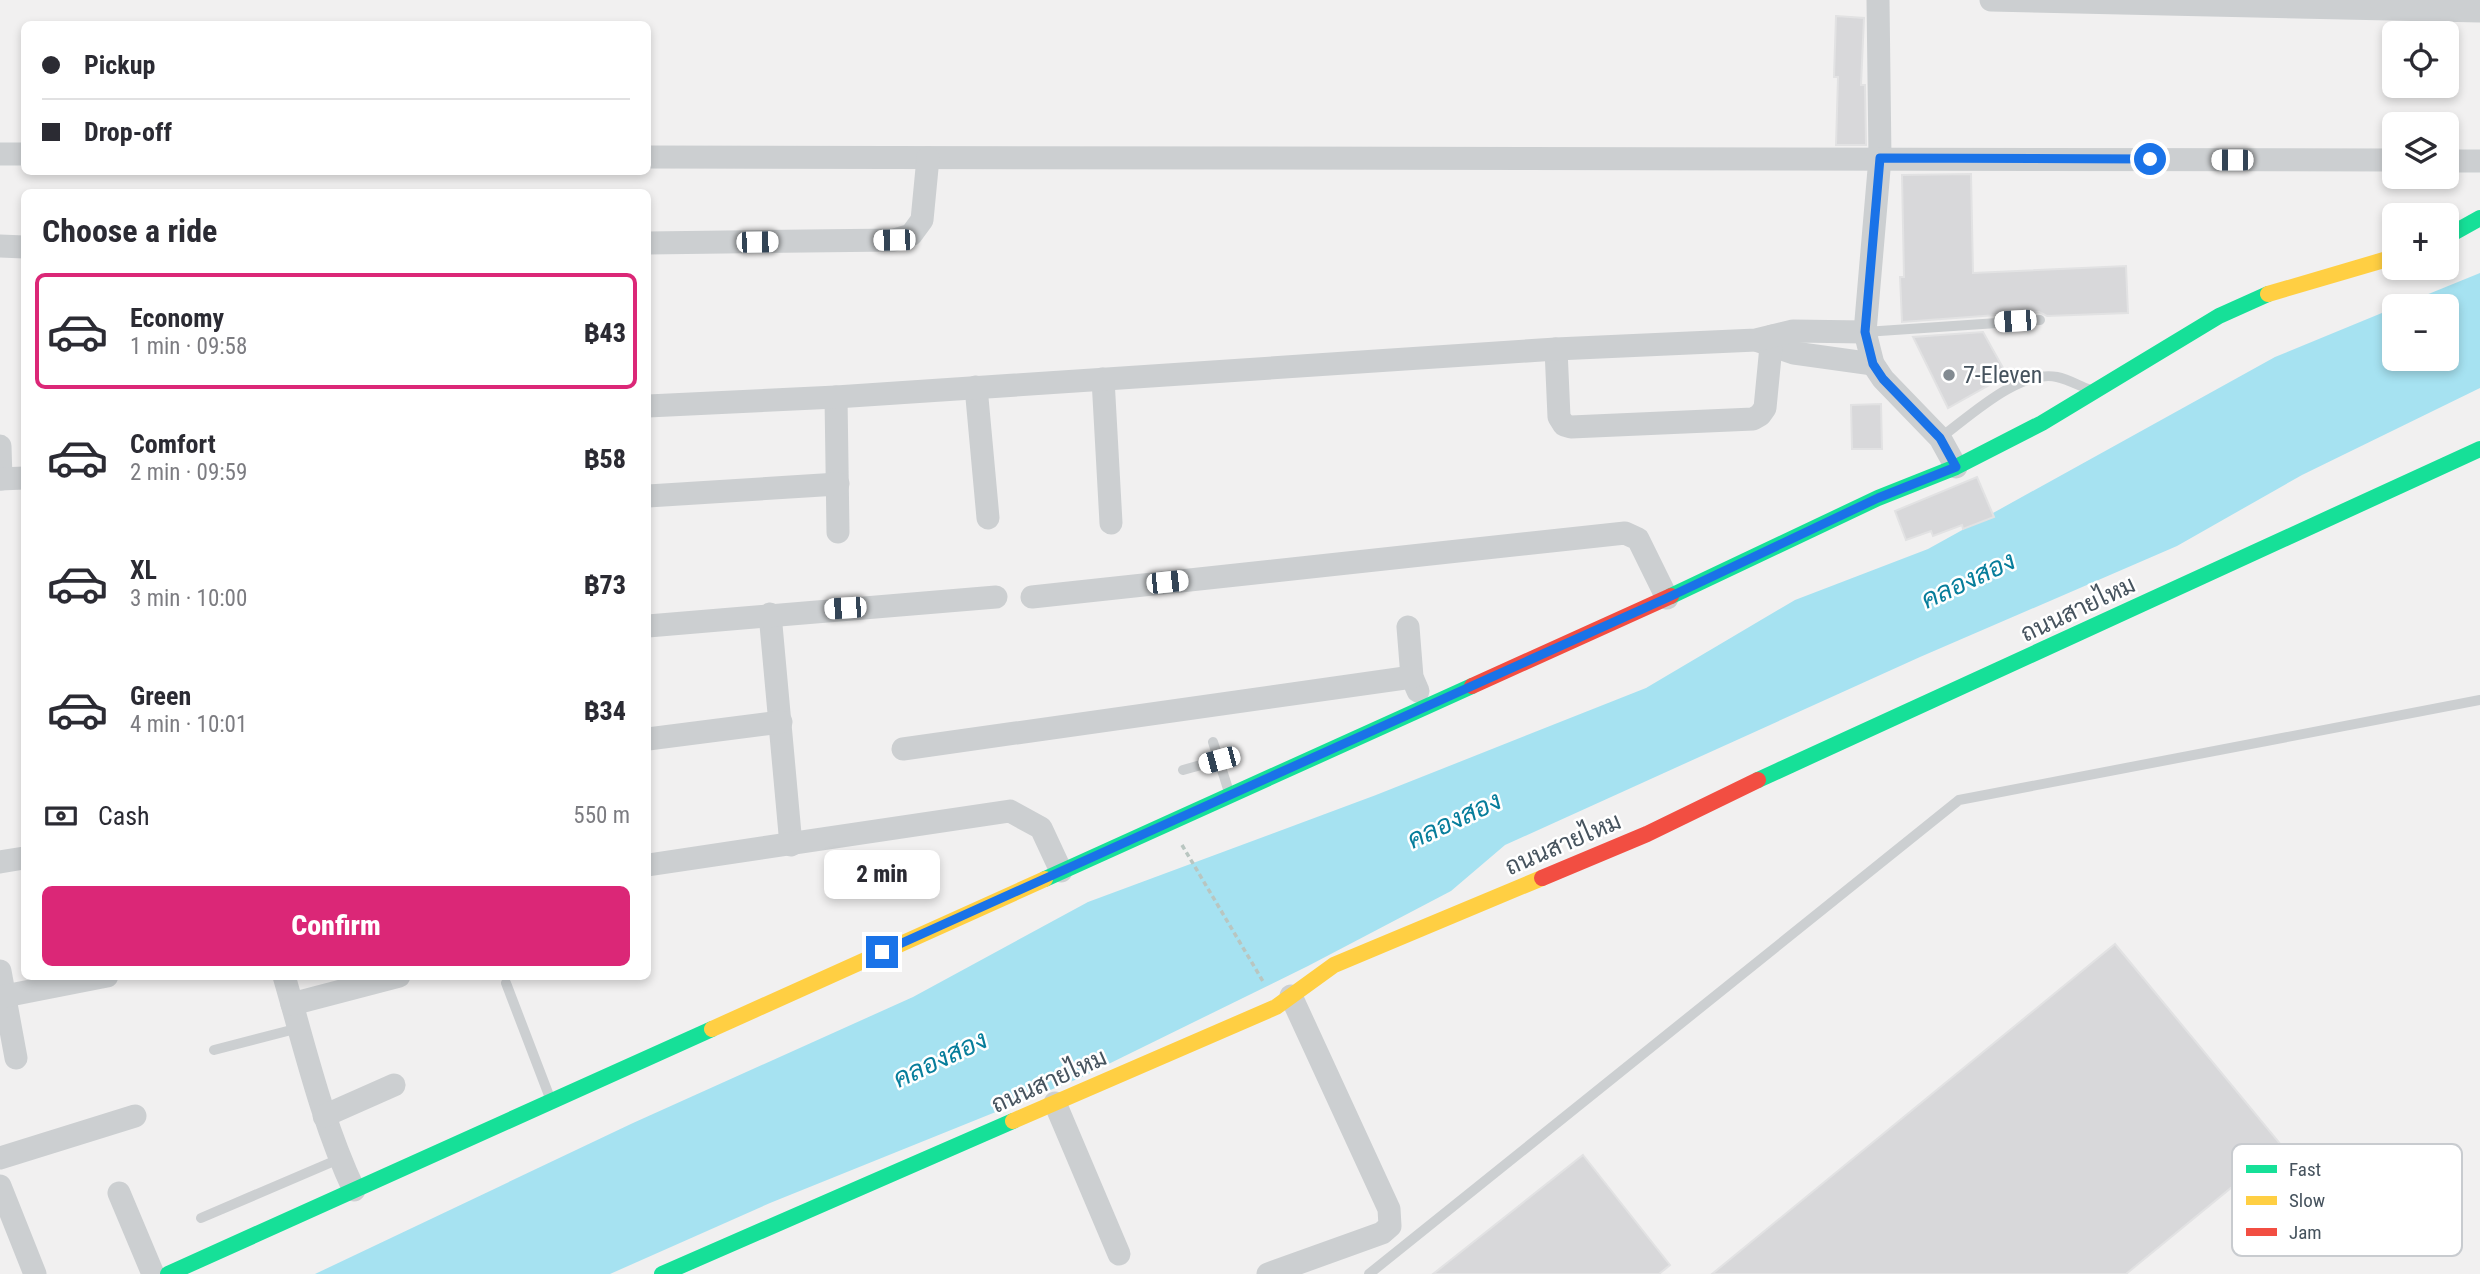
<!DOCTYPE html>
<html lang="en">
<head>
<meta charset="utf-8">
<style>
	body { margin:0; font-family:"Roboto Condensed",Sarabun,sans-serif; background:#f7f7f7; color:#2b2b33; height:100vh; display:flex; flex-direction:column; font-size:26px; white-space:nowrap }
	* { box-sizing:border-box; margin:0 }
	p { font-size:23px; color:#7c7c81 }
	.icon { flex:none; width:38px; height:38px; fill:none; stroke:currentColor; stroke-width:2; stroke-linecap:round; stroke-linejoin:round }
	.map { position:relative; flex:1; overflow:hidden }
	.sheet { position:absolute; left:21px; top:189px; width:630px; height:791px; display:flex; flex-direction:column; background:#fff; border-radius:10px; box-shadow:0 4px 10px #0003 }
	.sheet>* { flex:none }
	.guide { position:absolute; left:21px; top:21px; width:630px; height:154px; border-radius:10px; box-shadow:0 4px 10px #0003; display:grid; align-content:center; height:154px; padding:0 21px; background:#fff }
	.controls { position:absolute; left:2382px; top:21px; display:grid; gap:14px }
	.controls a { display:grid; place-items:center; width:77px; height:77px; border-radius:10px; background:#fff; box-shadow:0 4px 10px #0003; font-size:35px }
	.end { position:absolute; width:32px; height:32px; margin:-16px; border:9px solid #1a73e8; background:#fff; box-shadow:0 0 0 4px #fff }
	.from { border-radius:50% }
	.bubble { position:absolute; height:49px; border-radius:10px; background:#fff; box-shadow:0 4px 10px #0003; font-size:23px; font-weight:800; line-height:49px; text-align:center }
	.car { position:absolute; width:21px; height:42px; margin:-21px -10px; border-radius:9px; box-shadow:0 0 5px 2px #0007; background:linear-gradient(#fff 24%,#345 0 40%,#fff 0 76%,#345 0 86%,#fff 0) }
	.guide b { display:flex; align-items:center; gap:24px; height:66px; font-size:26px }
	.guide b+b { border-top:2px solid #e1e1e2 }
	.guide i { width:18px; height:18px; background:#2b2b33 }
	ul { padding:0; list-style:none }
	li { display:flex; align-items:center; gap:21px; height:116px; margin:0 14px 10px; padding:0 7px; border:4px solid transparent; border-radius:10px }
	li div { flex:1 }
	li b { display:block; font-size:26px }
	li em { font-style:normal; font-weight:800 }
	li.selected { border-color:#db2777 }
	li>.icon { width:63px; height:63px; stroke-width:1.5 }
	h2 { padding:0 21px; font-size:32px; line-height:84px }
	.pay { display:flex; align-items:center; gap:18px; height:77px; padding:0 21px; font-size:26px }
	.pay p { margin-inline-start:auto }
	.action { display:flex; gap:14px; margin-top:auto; padding:14px 21px }
	.action a { flex:1; height:80px; border-radius:10px; background:#db2777; color:#fff; font-size:28px; font-weight:800; line-height:80px; text-align:center }
	.map>svg:first-child { display:block }
	.water { fill:#a6e2f1 }
	.building { fill:#d8d8da; stroke:#e2e2e3; stroke-width:2 }
	.lines { fill:none; stroke-linecap:round; stroke-linejoin:round }
	.path { stroke:#b9c6c1; stroke-width:3.5; stroke-dasharray:5 3.5; stroke-linecap:butt }
	.lane { stroke:#cccfd1; stroke-width:10 }
	.street { stroke:#cccfd1; stroke-width:23 }
	.fast { stroke:#16e098; stroke-width:16 }
	.slow { stroke:#ffcf43; stroke-width:16 }
	.jam { stroke:#f24e42; stroke-width:16 }
	.route { stroke:#1a73e8; stroke-width:9 }
	.poi-dot { fill:#828a91; stroke:#fff; stroke-width:2.5 }
	.labels { text-anchor:middle; dominant-baseline:central; stroke-width:5; stroke-linejoin:round; paint-order:stroke }
	.poi-label { font-size:24px; fill:#46535e; stroke:#fff; text-anchor:start }
	.street-label { font-size:24px; fill:#46535e; stroke:#fff }
	.water-label { font-size:26px; font-style:italic; fill:#067d9b; stroke:#fff }
	.key { fill:#fff; stroke:#c8cbcf; stroke-width:2 }
	.key-label { font-size:19px; fill:#46535e }
</style>
</head>
<body>
<div class="map">
<svg width="2480" height="1274" viewBox="0 0 2480 1274">
	<rect width="100%" height="100%" fill="#f1f0f0"/>
	<path class="water" d="M2480,273v115l-178,87 -125,71 -257,111 -415,188 -54,46 -143,75 -228,112 -310,125 -160,71h-295l318,-151 280,-126 175,-95 288,-107 270,-107 149,-88 133,-51 347,-192 119,-49v51h52v-53h-47z"/>
	<g class="building">
		<path d="M1836,16l28,2 -3,67h4l1,60h-30l2,-68h-4z"/>
		<path d="M1971,174l2,99 153,-7 2,47 -81,3 -8,-4 -137,10 -2,-45h4l-2,-102z"/>
		<path d="M1983,332l24,43 -59,33 -35,-71z"/>
		<path d="M1881,404l1,45h-30l-1,-44z"/>
		<path d="M1977,477l17,40 -31,12 -1,-4 -29,11 -2,-5 -25,9 -11,-29z"/>
		<path d="M2115,944l167,202 -156,128h-414z"/>
		<path d="M1583,1155l87,110 -11,9h-226z"/>
	</g>
	<g class="lines">
		<path class="path" d="M1182,845l82,138"/>
		<g class="lane">
			<path d="M1865,332l175,-12"/>
			<path d="M1940,438c29,-21 79,-69 117,-61 10,2 21,8 31,12"/>
			<path d="M1213,742l16,50"/>
			<path d="M1183,770l36,-10"/>
			<path d="M506,983l44,115"/>
			<path d="M214,1050l85,-22"/>
			<path d="M201,1218l138,-59"/>
			<path d="M1369,1274l590,-474 521,-100"/>
		</g>
		<g class="street">
			<path d="M1878,0l2,158 -15,174 8,32 10,15 57,59 16,29"/>
			<path d="M1991,0l489,11"/>
			<path d="M0,154h24"/>
			<path d="M648,157l1746,3"/>
			<path d="M2446,161h34"/>
			<path d="M648,243l246,-3 17,-5 11,-15 6,-62"/>
			<path d="M0,246l24,1"/>
			<path d="M1759,341l35,12 79,11"/>
			<path d="M1556,349l3,68 5,8 7,2 182,-8 7,-4 5,-7 7,-72"/>
			<path d="M1103,379l8,144"/>
			<path d="M976,387l12,131"/>
			<path d="M836,397l2,135"/>
			<path d="M648,406l188,-9 720,-48 200,-9 37,-9 72,1"/>
			<path d="M0,446l1,33"/>
			<path d="M0,479l24,-1"/>
			<path d="M648,496l190,-12"/>
			<path d="M1032,597l593,-64 13,6 29,59"/>
			<path d="M770,614l21,231"/>
			<path d="M648,626l348,-29"/>
			<path d="M1408,627l4,50 6,14"/>
			<path d="M648,739l133,-17"/>
			<path d="M903,749l509,-72"/>
			<path d="M0,862l24,-4"/>
			<path d="M648,865l362,-54 31,17 20,43"/>
			<path d="M0,971l16,87"/>
			<path d="M284,976c21,72 38,146 70,214"/>
			<path d="M0,997l107,-21"/>
			<path d="M292,1004l107,-28"/>
			<path d="M1055,1103l64,151"/>
			<path d="M324,1116l70,-31"/>
			<path d="M0,1158l135,-42"/>
			<path d="M0,1186l35,88"/>
			<path d="M119,1193l34,81"/>
			<path d="M1268,1274l114,-41 8,-7 -1,-17 -98,-213"/>
		</g>
		<g class="fast">
			<path d="M2446,237l34,-19"/>
			<path d="M1671,596l207,-98 78,-31 86,-44 177,-107 49,-22"/>
			<path d="M1758,780l722,-331"/>
			<path d="M1045,879l427,-193"/>
			<path d="M168,1274l544,-245"/>
			<path d="M662,1274l351,-153"/>
		</g>
		<g class="slow">
			<path d="M2268,294l126,-37"/>
			<path d="M712,1029l333,-150"/>
			<path d="M1013,1121l263,-114 58,-42 208,-87"/>
		</g>
		<g class="jam">
			<path d="M1472,686l199,-90"/>
			<path d="M1542,878l105,-44 111,-54"/>
		</g>
	</g>
	<g class="lines">
		<path class="route" d="M882,952l785,-354 211,-100 78,-31 -16,-29 -57,-59 -10,-15 -8,-32 15,-174 270,1"/>
	</g>
	<circle class="poi-dot" cx="1949" cy="375" r="7"/>
	<g class="labels">
		<g class="poi-label">
			<text x="1963" y="375">7-Eleven</text>
		</g>
		<g class="street-label">
			<text transform="translate(2078 609) rotate(-25)">ถนนสายไหม</text>
			<text transform="translate(1563 844) rotate(-23)">ถนนสายไหม</text>
			<text transform="translate(1049 1081) rotate(-24)">ถนนสายไหม</text>
		</g>
		<g class="water-label">
			<text transform="translate(1968 580) rotate(-25)">คลองสอง</text>
			<text transform="translate(1454 820) rotate(-25)">คลองสอง</text>
			<text transform="translate(940 1059) rotate(-25)">คลองสอง</text>
		</g>
	</g>
	<rect x="2232" y="1144" width="230" height="112" rx="10" class="key"/>
	<rect x="2246" y="1165" width="31" height="8" fill="#16e098"/>
	<rect x="2246" y="1196" width="31" height="9" fill="#ffcf43"/>
	<rect x="2246" y="1228" width="31" height="8" fill="#f24e42"/>
	<g class="key-label">
		<text x="2289" y="1176">Fast</text>
		<text x="2289" y="1207">Slow</text>
		<text x="2289" y="1239">Jam</text>
	</g>
</svg>
<div class="controls">
<a><svg class="icon" aria-label="locate" viewBox="0 0 24 24"><circle cx="12" cy="12" r="6"/><path d="M12 2v4M12 18v4M2 12h4M18 12h4"/></svg></a>
<a><svg class="icon" aria-label="layers" viewBox="0 0 24 24"><path d="M12 4l9 5-9 5-9-5zM3 14l9 5 9-5"/></svg></a>
<a>+</a>
<a>−</a>
</div>
<i class="end from" style="left:2150px;top:159px"></i>
<i class="end" style="left:882px;top:952px"></i>
<div class="bubble" style="left:824px;top:850px;width:116px">2 min</div>
<i class="car" style="left:2232px;top:160px;rotate:270deg"></i>
<i class="car" style="left:894px;top:240px;rotate:269deg"></i>
<i class="car" style="left:757px;top:242px;rotate:89deg"></i>
<i class="car" style="left:2015px;top:321px;rotate:266deg"></i>
<i class="car" style="left:1167px;top:582px;rotate:84deg"></i>
<i class="car" style="left:845px;top:608px;rotate:266deg"></i>
<i class="car" style="left:1219px;top:760px;rotate:255deg"></i>
<div class="guide">
<b><i class="from"></i>Pickup</b>
<b><i></i>Drop-off</b>
</div>
<section class="sheet">
<h2>Choose a ride</h2>
<ul>
<li class="selected"><svg class="icon" aria-label="car" viewBox="0 0 24 24"><path d="M5 17H2v-5l4-1 3-4h7l3 4 3 1v5h-3M9 17h6M6 11h13"/><circle cx="7" cy="17" r="2"/><circle cx="17" cy="17" r="2"/></svg><div><b>Economy</b><p>1 min · 09:58</p></div><em>฿43</em></li>
<li><svg class="icon" aria-label="car" viewBox="0 0 24 24"><path d="M5 17H2v-5l4-1 3-4h7l3 4 3 1v5h-3M9 17h6M6 11h13"/><circle cx="7" cy="17" r="2"/><circle cx="17" cy="17" r="2"/></svg><div><b>Comfort</b><p>2 min · 09:59</p></div><em>฿58</em></li>
<li><svg class="icon" aria-label="car" viewBox="0 0 24 24"><path d="M5 17H2v-5l4-1 3-4h7l3 4 3 1v5h-3M9 17h6M6 11h13"/><circle cx="7" cy="17" r="2"/><circle cx="17" cy="17" r="2"/></svg><div><b>XL</b><p>3 min · 10:00</p></div><em>฿73</em></li>
<li><svg class="icon" aria-label="car" viewBox="0 0 24 24"><path d="M5 17H2v-5l4-1 3-4h7l3 4 3 1v5h-3M9 17h6M6 11h13"/><circle cx="7" cy="17" r="2"/><circle cx="17" cy="17" r="2"/></svg><div><b>Green</b><p>4 min · 10:01</p></div><em>฿34</em></li>
</ul>
<div class="pay"><svg class="icon" aria-label="cash" viewBox="0 0 24 24"><path d="M3 7h18v10H3z"/><circle cx="12" cy="12" r="2"/></svg>Cash<p>550 m</p></div>
<div class="action"><a>Confirm</a></div>
</section>
</div>
</body>
</html>
